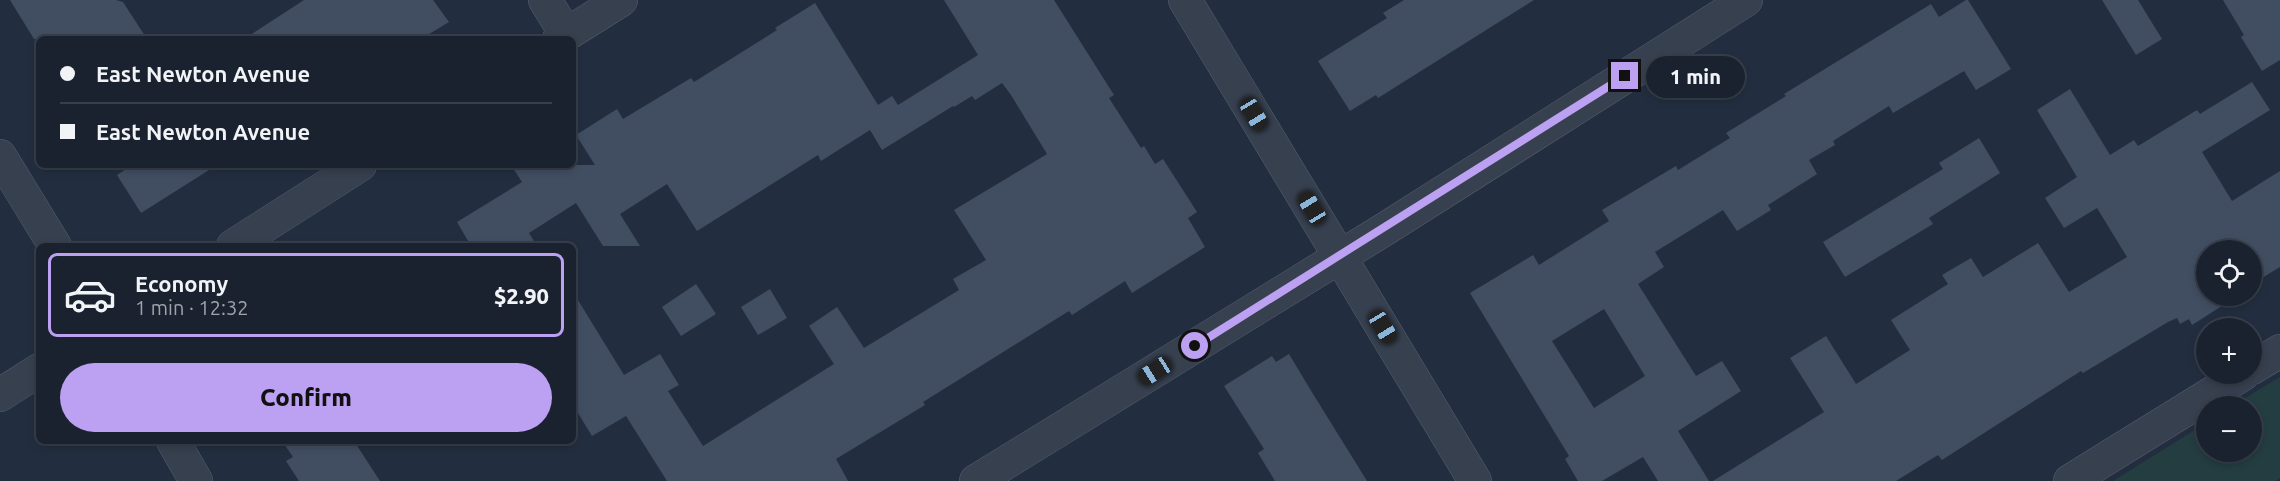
<!DOCTYPE html>
<html lang="en">
<head>
<meta charset="utf-8">
<style>
	body { margin:0; font-family:Ubuntu,sans-serif; background:#232a37; color:#f1f3f6; height:100vh; display:flex; flex-direction:column; font-size:22px; white-space:nowrap }
	* { box-sizing:border-box; margin:0 }
	p { font-size:20px; color:#9fa4aa }
	.icon { flex:none; width:33px; height:33px; fill:none; stroke:currentColor; stroke-width:2; stroke-linecap:round; stroke-linejoin:round }
	.map { position:relative; flex:1; overflow:hidden }
	.details { position:absolute; left:36px; top:243px; width:540px; height:201px; display:flex; flex-direction:column; background:#1a222f; border-radius:9px; box-shadow:0 3px 9px #0003,0 0 0 2px #383f4b }
	.details>* { flex:none }
	.hud { position:absolute; left:36px; top:36px; width:540px; height:132px; border-radius:9px; box-shadow:0 3px 9px #0003,0 0 0 2px #383f4b; display:grid; align-content:center; height:132px; padding:0 24px; background:#1a222f }
	.tools { position:absolute; left:2196px; top:240px; display:grid; gap:12px }
	.tools a { display:grid; place-items:center; width:66px; height:66px; border-radius:50%; background:#1a222f; box-shadow:0 3px 9px #0003,0 0 0 2px #383f4b; font-size:30px }
	.end { position:absolute; width:27px; height:27px; margin:-14px; border:8px solid #bca0f2; background:#111; box-shadow:0 0 0 3px #111 }
	.from { border-radius:50% }
	.bubble { position:absolute; height:42px; border-radius:21px; background:#1a222f; box-shadow:0 3px 9px #0003,0 0 0 2px #383f4b; font-size:20px; font-weight:800; line-height:42px; text-align:center }
	.car { position:absolute; width:18px; height:36px; margin:-18px -9px; border-radius:8px; box-shadow:0 0 4px 2px #0007; background:linear-gradient(#222 24%,#8ab4d8 0 40%,#222 0 76%,#8ab4d8 0 86%,#222 0) }
	.hud b { display:flex; align-items:center; gap:21px; height:57px; font-size:22px }
	.hud b+b { border-top:2px solid #383f4b }
	.hud i { width:15px; height:15px; background:#f1f3f6 }
	ul { padding:10px 0 0; list-style:none }
	li { display:flex; align-items:center; gap:18px; height:84px; margin:0 12px 9px; padding:0 12px; border:3px solid transparent; border-radius:9px }
	li div { flex:1 }
	li b { display:block; font-size:22px }
	li em { font-style:normal; font-weight:800 }
	li.selected { border-color:#bca0f2 }
	li>.icon { width:54px; height:54px; stroke-width:1.5 }
	.cta { display:flex; gap:12px; margin-top:auto; padding:12px 24px }
	.cta a { flex:1; height:69px; border-radius:36px; background:#bca0f2; color:#111; font-size:24px; font-weight:800; line-height:69px; text-align:center }
	.map>svg:first-child { display:block }
	.green { fill:#243d40 }
	.building { fill:#414e61; fill-rule:evenodd }
	.lines { fill:none; stroke-linecap:round; stroke-linejoin:round }
	.minor-casing { stroke:#555e6d; stroke-width:34 }
	.tertiary-casing { stroke:#555e6d; stroke-width:34 }
	.minor { stroke:#37404f; stroke-width:33 }
	.tertiary { stroke:#37404f; stroke-width:33 }
	.route { stroke:#bca0f2; stroke-width:8 }
</style>
</head>
<body>
<div class="map">
<svg width="2280" height="481" viewBox="0 0 2280 481">
	<rect width="100%" height="100%" fill="#222e3f"/>
	<path class="green" d="M2280,377v101l-5,3h-162l93,-58v29h46v-46h-20z"/>
	<g class="building">
		<path d="M10,0h106l7,2 24,37h-113z"/>
		<path d="M304,0h129l16,22 -28,17h-177z"/>
		<path d="M944,0h110l60,95 -5,3 32,50 3,-2 11,18 8,-5 34,53 -9,6 17,29 -73,46 -7,-12 -53,34 -3,-4 -146,91 2,3 -89,54 12,22h-181l-41,-65 -34,20 -19,-31v-113l51,83 36,-21 19,31 -11,6 35,55 131,-82 -25,-38 28,-19 27,41 95,-58 -6,-11 33,-19 -32,-50 93,-56 -36,-59 -9,-12 -27,17 -3,-4 -18,11 -1,-1 -71,44 -12,-20 -49,31 -3,-6 -121,76 -30,-47 -47,30 20,32h-37l-27,-43 -47,30 8,13h-66l-14,-24 65,-40 -11,-17h84l-19,-30 41,-26 6,10 68,-41 3,4 83,-52 -2,-2 40,-25 63,102 14,-9 6,9 80,-50z"/>
		<path d="M1404,0h130l-156,98 -2,-3 -26,16 -32,-50 69,-43 -4,-5z"/>
		<path d="M1966,0h2l43,69 -35,21 -12,-19 -71,42 -4,-7 -56,35 2,4 -26,15 8,14 -49,31 3,5 -34,21 -14,-21 -68,42 9,15 -26,17 58,92 26,-15 19,30 -63,40 31,50h-51l-15,-24 -41,24h-24l-13,-22 4,-3 -99,-163 63,-38 6,10 70,-44 -7,-11 74,-44 2,4 52,-32 -4,-5 60,-37 -2,-2 147,-90 8,13zM1604,309l41,67 -51,32 -42,-67z"/>
		<path d="M2102,0h36l24,39 -26,16z"/>
		<path d="M2223,0h57v60l-18,11 -21,-34 3,-2z"/>
		<path d="M2252,82l18,28 -68,42 30,49 48,-30v96l-28,17v-34h-46v46h26l-12,7 2,3 -30,19 -3,-6 -9,5 -3,-6 -9,4 -85,51 -2,-2 -139,89 -4,-5 -42,26h-183l111,-69 -34,-54 36,-22 30,48 54,-34 -19,-30 57,-36 -6,-9 29,-17 12,19 55,-34 31,49 58,-35 -30,-49 -33,20 -19,-30 32,-21 -40,-67 33,-21 40,66 24,-15 4,6 59,-36 3,4z"/>
		<path d="M1979,138l21,35 -71,45 4,6 -88,53 -22,-35 120,-73 -4,-6z"/>
		<path d="M132,165h85l-76,48 -24,-38z"/>
		<path d="M696,284l20,30 -35,22 -19,-29z"/>
		<path d="M770,289l17,29 -29,17 -17,-28z"/>
		<path d="M1289,354l21,35 57,92h-92l-17,-28 6,-4 -40,-63 48,-30 4,6z"/>
		<path d="M282,441h72l26,40h-81l-13,-20 7,-4z"/>
	</g>
	<g class="lines">
		<g class="minor-casing">
			<g id="minor">
				<path d="M545,0l21,34"/>
				<path d="M559,39l62,-39"/>
				<path d="M0,156l55,90"/>
				<path d="M233,246l127,-81"/>
				<path d="M2252,368l28,-17"/>
				<path d="M0,395l39,-25"/>
				<path d="M173,441l23,40"/>
				<path d="M976,481l409,-252 361,-229"/>
				<path d="M2070,481l173,-107"/>
			</g>
		</g>
		<g class="tertiary-casing">
			<path id="tertiary" d="M1185,0l290,481"/>
		</g>
		<use href="#minor" class="minor"/>
		<use href="#tertiary" class="tertiary"/>
	</g>
	<g class="lines">
		<path class="route" d="M1195,346l430,-270"/>
	</g>
</svg>
<div class="tools">
<a><svg class="icon" aria-label="locate" viewBox="0 0 24 24"><circle cx="12" cy="12" r="6"/><path d="M12 2v4M12 18v4M2 12h4M18 12h4"/></svg></a>
<a>+</a>
<a>−</a>
</div>
<i class="end from" style="left:1195px;top:346px"></i>
<i class="end" style="left:1625px;top:76px"></i>
<div class="bubble" style="left:1646px;top:56px;width:99px">1 min</div>
<i class="car" style="left:1254px;top:114px;rotate:149deg"></i>
<i class="car" style="left:1312px;top:208px;rotate:329deg"></i>
<i class="car" style="left:1383px;top:327px;rotate:149deg"></i>
<i class="car" style="left:1155px;top:371px;rotate:238deg"></i>
<div class="hud">
<b><i class="from"></i>East Newton Avenue</b>
<b><i></i>East Newton Avenue</b>
</div>
<section class="details">
<ul>
<li class="selected"><svg class="icon" aria-label="car" viewBox="0 0 24 24"><path d="M5 17H2v-5l4-1 3-4h7l3 4 3 1v5h-3M9 17h6M6 11h13"/><circle cx="7" cy="17" r="2"/><circle cx="17" cy="17" r="2"/></svg><div><b>Economy</b><p>1 min · 12:32</p></div><em>$2.90</em></li>
</ul>
<div class="cta"><a>Confirm</a></div>
</section>
</div>
</body>
</html>
